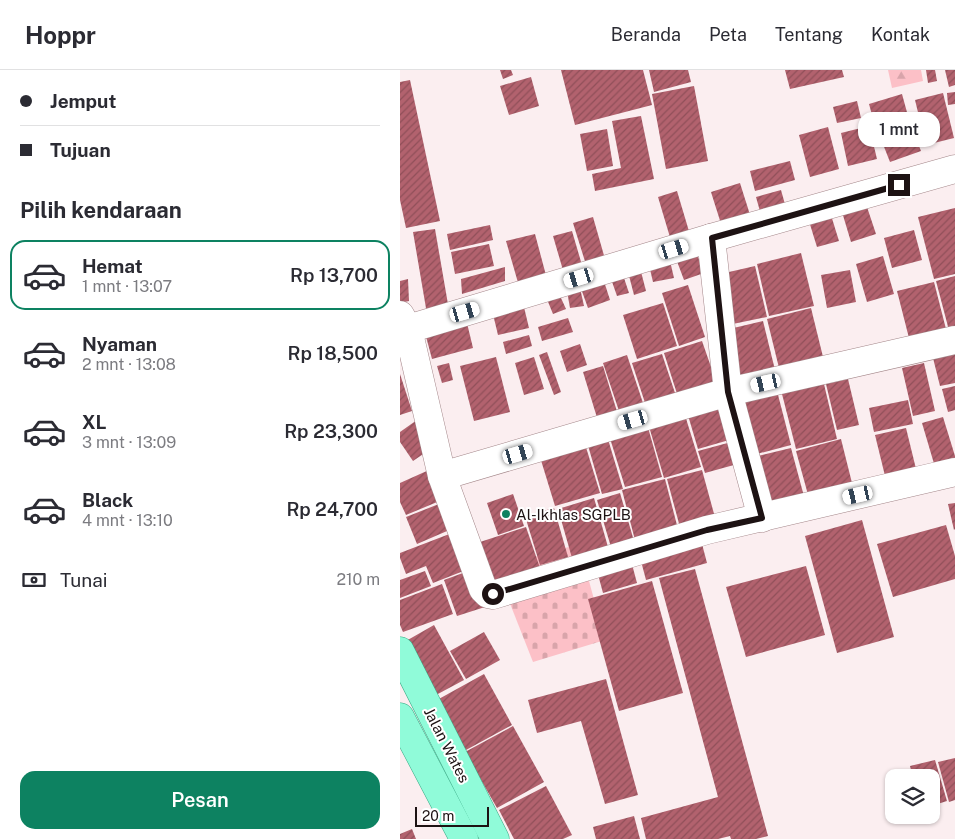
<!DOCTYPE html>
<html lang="id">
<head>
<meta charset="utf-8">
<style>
	body { margin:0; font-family:"Public Sans",sans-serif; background:#f2f2f3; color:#2b2b33; height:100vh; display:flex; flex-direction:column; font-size:19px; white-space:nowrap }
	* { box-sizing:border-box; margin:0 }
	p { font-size:16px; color:#7c7c81 }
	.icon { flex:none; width:28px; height:28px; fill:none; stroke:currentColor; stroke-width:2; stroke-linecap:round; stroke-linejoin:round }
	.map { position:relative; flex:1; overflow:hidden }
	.side { display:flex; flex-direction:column; background:#fff; width:400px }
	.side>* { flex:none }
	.top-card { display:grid; align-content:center; height:110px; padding:0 20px; background:#fff }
	.fabs { position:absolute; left:485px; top:699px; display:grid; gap:10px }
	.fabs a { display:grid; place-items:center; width:55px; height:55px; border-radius:10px; background:#fff; box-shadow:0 1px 4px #0004; font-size:25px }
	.scale { position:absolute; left:15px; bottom:12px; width:74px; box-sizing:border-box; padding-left:5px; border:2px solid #1d1213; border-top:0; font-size:14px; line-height:18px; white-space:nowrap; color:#1d1213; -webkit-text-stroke:4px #fff; paint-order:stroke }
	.end { position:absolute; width:22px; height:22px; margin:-11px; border:6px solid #1d1213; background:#fff; box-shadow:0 0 0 2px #fff }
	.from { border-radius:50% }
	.bubble { position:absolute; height:35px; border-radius:15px; background:#fff; box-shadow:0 1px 4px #0004; font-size:16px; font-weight:600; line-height:35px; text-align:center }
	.car { position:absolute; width:15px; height:30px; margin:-15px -8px; border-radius:6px; box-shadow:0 0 4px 1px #0007; background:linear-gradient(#fff 24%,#345 0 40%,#fff 0 76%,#345 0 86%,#fff 0) }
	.top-card b { display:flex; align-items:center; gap:18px; height:48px; font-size:19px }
	.top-card b+b { border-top:1px solid #e1e1e2 }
	.top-card i { width:12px; height:12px; background:#2b2b33 }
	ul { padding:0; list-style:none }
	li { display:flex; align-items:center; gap:15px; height:70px; margin:0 10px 8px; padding:0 10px; border:2px solid transparent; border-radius:15px }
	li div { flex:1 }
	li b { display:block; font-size:19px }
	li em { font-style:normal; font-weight:600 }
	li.selected { border-color:#0d8261 }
	li>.icon { width:45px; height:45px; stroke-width:1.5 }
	h2 { padding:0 20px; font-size:22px; line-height:60px }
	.pay { display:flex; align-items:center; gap:12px; height:55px; padding:0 20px; font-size:19px }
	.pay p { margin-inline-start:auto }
	.primary-button { display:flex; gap:10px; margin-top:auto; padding:10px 20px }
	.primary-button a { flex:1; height:58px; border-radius:15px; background:#0d8261; color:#fff; font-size:20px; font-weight:600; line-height:58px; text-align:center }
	header { display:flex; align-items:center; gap:30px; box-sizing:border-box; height:70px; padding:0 25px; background:#fff; border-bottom:1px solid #e1e1e2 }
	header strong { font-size:24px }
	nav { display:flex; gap:28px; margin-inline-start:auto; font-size:18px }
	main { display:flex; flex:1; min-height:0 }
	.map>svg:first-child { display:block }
	.forest { fill:url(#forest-firs) }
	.cemetery { fill:url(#cemetery-stones) }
	.building { fill:url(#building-hatch) }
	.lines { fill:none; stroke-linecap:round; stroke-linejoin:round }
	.minor-casing { stroke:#a38689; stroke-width:29 }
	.major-casing { stroke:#38a883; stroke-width:29 }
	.minor { stroke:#fff; stroke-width:28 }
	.major { stroke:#90fbd9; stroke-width:28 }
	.route { stroke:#1d1213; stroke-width:6 }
	.poi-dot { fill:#0d8261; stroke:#fff; stroke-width:2 }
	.labels { text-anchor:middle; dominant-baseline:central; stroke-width:4; stroke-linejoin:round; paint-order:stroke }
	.poi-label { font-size:15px; fill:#1d1213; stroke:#fff; text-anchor:start }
	.street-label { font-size:15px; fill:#1d1213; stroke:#fff }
</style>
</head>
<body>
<header>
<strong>Hoppr</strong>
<nav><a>Beranda</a><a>Peta</a><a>Tentang</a><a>Kontak</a></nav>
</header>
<main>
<section class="side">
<div class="top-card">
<b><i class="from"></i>Jemput</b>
<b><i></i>Tujuan</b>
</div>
<h2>Pilih kendaraan</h2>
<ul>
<li class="selected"><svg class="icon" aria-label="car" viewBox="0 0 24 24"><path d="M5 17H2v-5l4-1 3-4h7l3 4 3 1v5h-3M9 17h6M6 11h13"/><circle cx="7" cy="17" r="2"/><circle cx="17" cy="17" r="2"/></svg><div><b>Hemat</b><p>1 mnt · 13:07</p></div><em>Rp 13,700</em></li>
<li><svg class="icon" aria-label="car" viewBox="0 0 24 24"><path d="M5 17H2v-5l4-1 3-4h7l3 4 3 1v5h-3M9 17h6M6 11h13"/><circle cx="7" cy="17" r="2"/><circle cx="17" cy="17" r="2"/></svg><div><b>Nyaman</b><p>2 mnt · 13:08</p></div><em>Rp 18,500</em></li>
<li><svg class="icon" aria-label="car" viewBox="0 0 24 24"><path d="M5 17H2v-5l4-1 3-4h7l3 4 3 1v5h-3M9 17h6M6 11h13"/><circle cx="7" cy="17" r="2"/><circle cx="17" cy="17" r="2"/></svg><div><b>XL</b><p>3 mnt · 13:09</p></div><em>Rp 23,300</em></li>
<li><svg class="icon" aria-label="car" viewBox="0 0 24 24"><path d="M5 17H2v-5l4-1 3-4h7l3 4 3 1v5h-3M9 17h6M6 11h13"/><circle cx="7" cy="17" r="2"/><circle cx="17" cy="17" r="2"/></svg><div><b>Black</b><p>4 mnt · 13:10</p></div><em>Rp 24,700</em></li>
</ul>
<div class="pay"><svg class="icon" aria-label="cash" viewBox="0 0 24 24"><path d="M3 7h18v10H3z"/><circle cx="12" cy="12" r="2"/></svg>Tunai<p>210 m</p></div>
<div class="primary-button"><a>Pesan</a></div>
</section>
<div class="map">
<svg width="555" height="769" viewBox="0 0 555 769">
	<defs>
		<pattern id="forest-firs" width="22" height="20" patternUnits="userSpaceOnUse" patternTransform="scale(1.25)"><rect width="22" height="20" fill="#fcc0c7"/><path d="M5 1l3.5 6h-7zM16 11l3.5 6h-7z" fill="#d8a4aa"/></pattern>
		<pattern id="cemetery-stones" width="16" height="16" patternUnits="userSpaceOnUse" patternTransform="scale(1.25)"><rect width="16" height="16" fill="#fcc0c7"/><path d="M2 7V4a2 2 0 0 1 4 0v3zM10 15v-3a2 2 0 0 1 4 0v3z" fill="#d8a4aa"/></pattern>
		<pattern id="building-hatch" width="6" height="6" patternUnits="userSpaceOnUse" patternTransform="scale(1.25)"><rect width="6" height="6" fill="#b2626e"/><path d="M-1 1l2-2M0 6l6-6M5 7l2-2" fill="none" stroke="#904f59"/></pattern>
	</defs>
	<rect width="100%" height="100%" fill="#fbeef0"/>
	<path class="forest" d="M488,0h33l2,11 -31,7z"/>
	<path class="cemetery" d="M179,474l26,96 -72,22 -37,-94z"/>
	<g class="building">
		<path d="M100,0h11l2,5 -10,4z"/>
		<path d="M161,0h82l9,35 -77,20z"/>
		<path d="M249,0h39l3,12 -37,10z"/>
		<path d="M385,0h57l2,7 -54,12z"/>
		<path d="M526,0h9l2,11 -9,2z"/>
		<path d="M545,0h10v15l-6,2z"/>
		<path d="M131,7l8,29 -30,9 -9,-29z"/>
		<path d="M10,10l30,141 -34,7 -6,-28v-118z"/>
		<path d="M294,16l14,75 -42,8 -14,-75z"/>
		<path d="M555,22v12l-7,1 -1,-12z"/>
		<path d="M543,23l11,45 -28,7 -11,-45z"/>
		<path d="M502,24l6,22 -33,10 -6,-22z"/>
		<path d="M457,31l4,17 -24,5 -4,-16z"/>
		<path d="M241,46l13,63 -59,12 -3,-17 29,-6 -9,-47z"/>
		<path d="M510,53l11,28 -31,11 -11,-28z"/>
		<path d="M469,56l8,33 -29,7 -7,-33z"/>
		<path d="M428,57l11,42 -29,8 -11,-42z"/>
		<path d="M207,59l6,37 -26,5 -7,-37z"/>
		<path d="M390,91l5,19 -40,11 -5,-20z"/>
		<path d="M340,113l11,35 -29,9 -11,-35z"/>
		<path d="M381,120l7,25 -25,7 -7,-25z"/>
		<path d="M277,121l14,47 -19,6 -14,-47z"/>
		<path d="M466,134l10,30 -25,8 -9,-30z"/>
		<path d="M555,138v66l-21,5 -16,-62z"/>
		<path d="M430,142l9,29 -22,6 -9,-29z"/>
		<path d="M193,147l14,49 -19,5 -15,-48z"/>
		<path d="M90,155l3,15 -43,10 -3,-16z"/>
		<path d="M35,159l14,81 -22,4 -14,-82z"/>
		<path d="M514,160l8,30 -30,8 -8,-30z"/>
		<path d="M172,161l12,41 -19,5 -12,-41z"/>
		<path d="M135,164l12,45 -28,7 -13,-45z"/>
		<path d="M89,174l5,22 -39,8 -4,-22z"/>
		<path d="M295,179l9,24 -20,7 -9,-24z"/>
		<path d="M401,183l13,53 -45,10 -12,-52z"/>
		<path d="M483,186l11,38 -27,8 -11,-38z"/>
		<path d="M270,191l4,17 -21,4 -4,-17z"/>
		<path d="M239,194l7,27 -12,4 -7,-27z"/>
		<path d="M355,196l12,51 -39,8 -12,-50z"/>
		<path d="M105,197v14l-43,13 -1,-15z"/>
		<path d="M450,200l6,32 -29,6 -6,-33z"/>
		<path d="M222,202l7,21 -12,3 -7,-20z"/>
		<path d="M202,205l8,25 -22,8 -9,-25z"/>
		<path d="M555,206v61l-4,1 -15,-57z"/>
		<path d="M8,209l1,22 -9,2v-22z"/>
		<path d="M534,212l12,47 -37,9 -12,-47z"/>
		<path d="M288,215l17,52 -26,9 -17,-53z"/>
		<path d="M156,217l10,22 -13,5 -9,-22z"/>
		<path d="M180,218l4,18 -14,2 -3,-17z"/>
		<path d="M123,233l6,25 -31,7 -6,-25z"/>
		<path d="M263,233l14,43 -40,13 -14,-44z"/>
		<path d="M411,238l13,53 -44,11 -13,-53z"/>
		<path d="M168,248l5,14 -31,9 -4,-14z"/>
		<path d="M66,249l7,29 -41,11 -8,-30z"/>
		<path d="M363,251l13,53 -38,9 -13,-53z"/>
		<path d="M129,265l3,11 -26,8 -3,-12z"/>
		<path d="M302,271l16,46 -39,13 -15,-47z"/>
		<path d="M180,274l7,21 -20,7 -7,-21z"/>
		<path d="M147,282l14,40 -7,3 -15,-40z"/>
		<path d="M555,283v30l-15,3 -7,-28z"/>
		<path d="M262,284l16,48 -30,10 -16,-49z"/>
		<path d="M227,285l19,57 -24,8 -19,-57z"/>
		<path d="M96,287l14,55 -36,9 -14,-55z"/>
		<path d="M134,287l10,32 -20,6 -9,-32z"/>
		<path d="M49,293l4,17 -11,3 -5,-17z"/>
		<path d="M524,293l11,48 -22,5 -11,-48z"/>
		<path d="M203,296l16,52 -20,6 -16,-52z"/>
		<path d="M0,304l12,37 -12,4z"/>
		<path d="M448,309l11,46 -22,5 -11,-46z"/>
		<path d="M423,310l14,59 -41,10 -15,-59z"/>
		<path d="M555,316v24l-7,2 -6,-23z"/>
		<path d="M377,321l14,54 -38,10 -14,-54z"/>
		<path d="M508,330l5,24 -39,8 -5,-24z"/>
		<path d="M325,331l11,37 -38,11 -11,-37z"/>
		<path d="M284,342l17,55 -37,11 -16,-55z"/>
		<path d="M543,347l12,39v5l-20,6 -13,-44z"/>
		<path d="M17,350l18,26 -22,15 -13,-19v-10z"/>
		<path d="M247,354l15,53 -37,10 -16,-52z"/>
		<path d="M506,358l12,49 -31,7 -12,-49z"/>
		<path d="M207,366l16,53 -21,5 -15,-52z"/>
		<path d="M441,369l13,52 -44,11 -14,-51z"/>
		<path d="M335,371l6,22 -36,10 -7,-22z"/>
		<path d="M185,374l15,49 -45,13 -15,-49z"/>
		<path d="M391,378l14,52 -34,8 -13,-52z"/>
		<path d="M29,400l13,30 -36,15 -6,-13v-19z"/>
		<path d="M302,400l14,51 -35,10 -14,-52z"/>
		<path d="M265,409l13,50 -43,11 -13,-50z"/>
		<path d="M220,423l14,48 -23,6 -14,-47z"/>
		<path d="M113,424l11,32 -26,9 -11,-32z"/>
		<path d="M194,428l14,49 -36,11 -14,-49z"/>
		<path d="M44,432l10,26 -37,16 -11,-27z"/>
		<path d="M555,433v26l-1,1 -6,-26z"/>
		<path d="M154,438l14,49 -28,8 -15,-49z"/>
		<path d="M462,450l32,117 -57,16 -32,-117z"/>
		<path d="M546,455l9,31v23l-62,18 -16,-53z"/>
		<path d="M126,457l14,41 -46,17 -14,-43z"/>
		<path d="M52,463l14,37 -33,13 -7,-17 -20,8 -6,-16v-5z"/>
		<path d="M302,474l5,19 -61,17 -5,-19z"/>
		<path d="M230,487l7,26 -34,10 -7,-26z"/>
		<path d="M406,496l19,69 -79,22 -20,-70z"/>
		<path d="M295,499l73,267 -12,3h-25l-1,-3 -12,3h-72l-5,-21 77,-21 -59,-219z"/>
		<path d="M71,500l14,37 -28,9 -13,-36z"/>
		<path d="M25,501l6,15 -31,12v-18z"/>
		<path d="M252,511l31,112 -64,18 -31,-112z"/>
		<path d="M42,514l11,30 -50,18 -3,-7v-25z"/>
		<path d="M34,555l30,55 -28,15 -30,-54z"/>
		<path d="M84,562l16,28 -34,19 -16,-28z"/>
		<path d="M84,604l28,51 -46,25 -29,-50z"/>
		<path d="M206,609l32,116 -33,9 -24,-83 -44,12 -9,-33z"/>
		<path d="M113,656l31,56 -47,26 -32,-56z"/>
		<path d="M555,688v42l-6,2 -11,-40z"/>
		<path d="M535,690l12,41 -16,5v-28h-18l-3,-12z"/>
		<path d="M146,716l26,49 -9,4h-49l-15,-29z"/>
		<path d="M234,746l6,23h-44l-3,-12z"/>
		<path d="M12,759l4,10h-16v-5z"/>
	</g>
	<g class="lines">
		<g class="minor-casing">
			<g id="minor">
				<path d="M311,168l17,154 34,126"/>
				<path d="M0,245l8,14 34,147 41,113 5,5 5,1 214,-65 248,-58"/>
				<path d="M8,259l303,-91 244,-69"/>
				<path d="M42,406l286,-84 227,-52"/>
			</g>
		</g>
		<g class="major-casing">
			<g id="major">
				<path d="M0,581l95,188"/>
				<path d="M0,647l64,122"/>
			</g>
		</g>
		<use href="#minor" class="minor"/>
		<use href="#major" class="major"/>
	</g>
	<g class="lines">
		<path class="route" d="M93,524l214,-64 55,-12 -34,-126 -16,-154 187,-53"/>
	</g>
	<circle class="poi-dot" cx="106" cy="444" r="5"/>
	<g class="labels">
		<g class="poi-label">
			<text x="116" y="444">Al-Ikhlas SGPLB</text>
		</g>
		<g class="street-label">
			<text transform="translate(47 675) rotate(63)">Jalan Wates</text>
		</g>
	</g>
</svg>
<div class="fabs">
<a><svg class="icon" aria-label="layers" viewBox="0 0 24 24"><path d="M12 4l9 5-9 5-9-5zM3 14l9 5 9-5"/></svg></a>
</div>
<div class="scale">20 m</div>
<i class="end from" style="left:93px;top:524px"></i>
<i class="end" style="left:499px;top:115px"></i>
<div class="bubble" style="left:458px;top:42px;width:82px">1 mnt</div>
<i class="car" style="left:274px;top:179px;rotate:73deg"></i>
<i class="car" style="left:179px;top:208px;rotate:253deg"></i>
<i class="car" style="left:65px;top:242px;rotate:74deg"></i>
<i class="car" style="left:366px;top:313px;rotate:257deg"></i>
<i class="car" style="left:233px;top:350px;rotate:254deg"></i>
<i class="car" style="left:118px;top:384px;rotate:74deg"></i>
<i class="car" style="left:458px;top:425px;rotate:257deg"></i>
</div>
</main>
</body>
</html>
